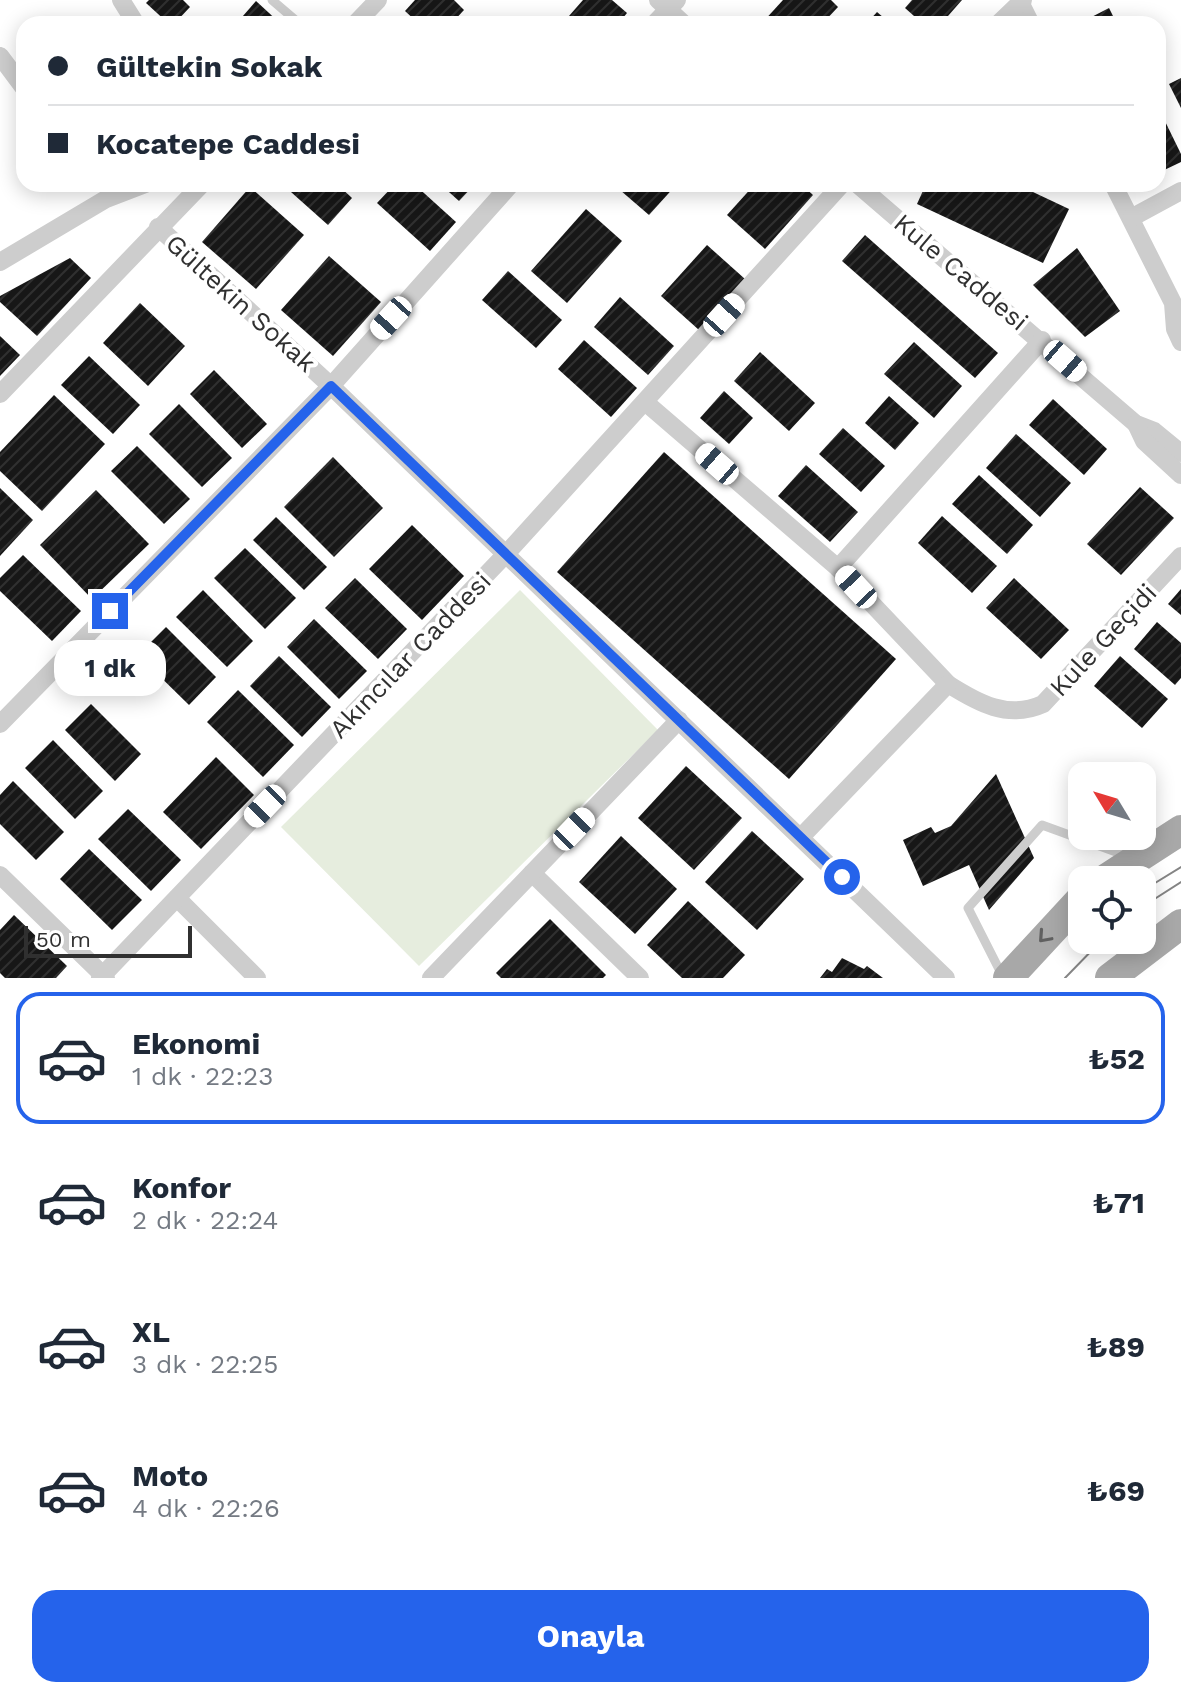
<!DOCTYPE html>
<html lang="tr">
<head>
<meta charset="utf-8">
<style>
	body { margin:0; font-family:"Work Sans",sans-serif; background:#f6f6f7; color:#1f2937; height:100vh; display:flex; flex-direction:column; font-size:30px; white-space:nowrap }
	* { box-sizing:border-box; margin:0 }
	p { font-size:26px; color:#747a83 }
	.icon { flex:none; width:44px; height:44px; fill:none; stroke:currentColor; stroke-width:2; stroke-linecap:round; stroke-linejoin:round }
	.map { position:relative; height:978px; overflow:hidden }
	.sheet { display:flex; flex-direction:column; background:#fff; flex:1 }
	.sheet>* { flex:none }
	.banner { position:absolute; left:16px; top:16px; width:1150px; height:176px; border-radius:24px; box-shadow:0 4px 20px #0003; display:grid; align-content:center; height:176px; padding:0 32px; background:#fff }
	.needle { width:52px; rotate:308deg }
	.controls { position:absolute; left:1068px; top:762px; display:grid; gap:16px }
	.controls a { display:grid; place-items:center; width:88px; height:88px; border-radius:16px; background:#fff; box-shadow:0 4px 20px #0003; font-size:40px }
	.scale { position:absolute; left:24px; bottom:20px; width:168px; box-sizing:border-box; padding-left:8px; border:4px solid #303030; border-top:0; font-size:22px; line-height:28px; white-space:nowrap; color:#303030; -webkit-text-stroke:6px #fff; paint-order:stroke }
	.end { position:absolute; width:36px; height:36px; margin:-18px; border:10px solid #2563eb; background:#fff; box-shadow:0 0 0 4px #fff }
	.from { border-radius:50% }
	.bubble { position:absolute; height:56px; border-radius:24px; background:#fff; box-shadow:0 4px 20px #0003; font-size:26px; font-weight:700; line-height:56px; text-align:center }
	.car { position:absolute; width:24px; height:48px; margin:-24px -12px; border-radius:10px; box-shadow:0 0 6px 2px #0007; background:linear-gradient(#fff 24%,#345 0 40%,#fff 0 76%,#345 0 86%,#fff 0) }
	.banner b { display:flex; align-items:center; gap:28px; height:76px; font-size:30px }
	.banner b+b { border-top:2px solid #e0e1e3 }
	.banner i { width:20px; height:20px; background:#1f2937 }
	ul { padding:14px 0 0; list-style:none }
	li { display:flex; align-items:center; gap:24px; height:132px; margin:0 16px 12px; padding:0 16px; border:4px solid transparent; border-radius:24px }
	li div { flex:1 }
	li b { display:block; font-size:30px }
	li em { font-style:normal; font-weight:700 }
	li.selected { border-color:#2563eb }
	li>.icon { width:72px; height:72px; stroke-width:1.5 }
	.primary-button { display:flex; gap:16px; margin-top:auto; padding:16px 32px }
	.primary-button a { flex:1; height:92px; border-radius:24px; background:#2563eb; color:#fff; font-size:32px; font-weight:700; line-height:92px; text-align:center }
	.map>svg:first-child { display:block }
	.green { fill:#e6edde }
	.building { fill:url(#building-hatch) }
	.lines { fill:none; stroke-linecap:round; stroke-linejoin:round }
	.service { stroke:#cdcdcd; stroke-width:9 }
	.minor { stroke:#cdcdcd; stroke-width:18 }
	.primary { stroke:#a8a8a8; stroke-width:30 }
	.tram { stroke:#858585; stroke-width:2 }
	.oneway { stroke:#606060 }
	.route { stroke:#2563eb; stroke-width:10 }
	.labels { text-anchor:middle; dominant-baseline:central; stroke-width:8; stroke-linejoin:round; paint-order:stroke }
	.street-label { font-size:26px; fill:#303030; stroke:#fff }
</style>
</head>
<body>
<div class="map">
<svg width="1181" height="978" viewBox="0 0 1181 978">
	<defs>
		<pattern id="building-hatch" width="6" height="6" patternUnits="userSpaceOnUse" patternTransform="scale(2)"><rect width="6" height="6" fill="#171717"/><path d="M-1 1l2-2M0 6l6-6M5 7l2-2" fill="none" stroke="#303030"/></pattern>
	</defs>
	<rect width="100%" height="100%" fill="#fff"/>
	<path class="green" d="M520,590l138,140 -239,236 -138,-139z"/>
	<g class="building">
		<path d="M149,0h34l7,7 -16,17h-5l-23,-21z"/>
		<path d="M415,0h39l10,10 -13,14h-32l-14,-13z"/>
		<path d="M583,0h29l15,13 -9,11h-39l-10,-8z"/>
		<path d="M783,0h48l7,7 -16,17h-61z"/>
		<path d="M912,0h50l-21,24h-18l-18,-16z"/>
		<path d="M256,1l25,23h-45z"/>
		<path d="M1109,8l8,16h-39z"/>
		<path d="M877,12l14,12h-25z"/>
		<path d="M1181,78v30l-12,-24z"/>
		<path d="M1158,107l23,47v8l-23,11z"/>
		<path d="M282,184h55l15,14 -24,27z"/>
		<path d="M395,184h19l42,38 -26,29 -53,-48z"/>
		<path d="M440,184h35l-16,17z"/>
		<path d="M613,184h64l-28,31z"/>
		<path d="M755,184h46l12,11 -48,54 -38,-34z"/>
		<path d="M926,184h90l53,25 -26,54 -126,-59z"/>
		<path d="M250,187l54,48 -48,54 -54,-47z"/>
		<path d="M586,209l36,32 -55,62 -36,-32z"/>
		<path d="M865,235l133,118 -23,25 -133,-117z"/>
		<path d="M707,245l38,34 -46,51 -38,-34z"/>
		<path d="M1077,248l43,63 -35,26 -52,-52z"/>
		<path d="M329,256l52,46 -48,54 -52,-46z"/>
		<path d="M70,258l21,20 -54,58 -37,-34v-6z"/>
		<path d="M508,271l54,49 -26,28 -54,-48z"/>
		<path d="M620,297l54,49 -26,29 -54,-48z"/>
		<path d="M140,303l45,43 -37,40 -45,-43z"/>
		<path d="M0,336l20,19 -20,21z"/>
		<path d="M584,340l53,48 -26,29 -53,-48z"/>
		<path d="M914,342l48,44 -28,32 -50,-44z"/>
		<path d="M760,352l55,51 -26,28 -55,-50z"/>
		<path d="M89,356l51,49 -27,29 -52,-49z"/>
		<path d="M214,370l53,54 -25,24 -52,-54z"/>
		<path d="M724,391l29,27 -24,26 -29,-26z"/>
		<path d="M54,395l51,49 -63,67 -42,-40v-19z"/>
		<path d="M889,396l30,27 -24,27 -30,-27z"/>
		<path d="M1053,399l54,50 -23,26 -55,-50z"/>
		<path d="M179,404l53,54 -30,29 -53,-53z"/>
		<path d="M843,428l42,38 -24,26 -42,-38z"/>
		<path d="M1016,434l55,49 -31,34 -54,-49z"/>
		<path d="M137,446l53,53 -26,25 -53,-53z"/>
		<path d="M664,452l232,207 -107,120 -232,-207z"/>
		<path d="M333,457l50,51 -49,49 -50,-50z"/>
		<path d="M806,465l52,47 -28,30 -52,-46z"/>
		<path d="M979,475l54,50 -26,29 -55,-50z"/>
		<path d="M1140,487l34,31 -53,57 -34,-31z"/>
		<path d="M0,488l33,32 -33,36z"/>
		<path d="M96,490l53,54 -57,55 -52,-54z"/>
		<path d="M942,516l55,50 -25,27 -54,-50z"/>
		<path d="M276,517l51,50 -23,23 -51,-50z"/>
		<path d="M412,525l52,51 -42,44 -53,-51z"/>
		<path d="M245,548l51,50 -31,31 -51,-51z"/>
		<path d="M23,555l58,56 -29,30 -52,-50v-13z"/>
		<path d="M355,578l52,51 -29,30 -53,-51z"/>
		<path d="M1014,578l55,52 -28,29 -55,-51z"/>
		<path d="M1181,589v26l-13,-11z"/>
		<path d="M203,590l50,51 -26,26 -51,-50z"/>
		<path d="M314,619l53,52 -28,28 -52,-52z"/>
		<path d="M1157,622l24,21v35l-6,7 -41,-36z"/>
		<path d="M166,627l50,50 -27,28 -51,-50z"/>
		<path d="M279,656l52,51 -29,30 -52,-51z"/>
		<path d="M1120,656l48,43 -26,29 -48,-42z"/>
		<path d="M238,690l56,55 -31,32 -56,-55z"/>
		<path d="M91,704l50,50 -26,27 -50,-51z"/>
		<path d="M53,740l50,51 -28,28 -50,-51z"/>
		<path d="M216,757l38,38 -53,54 -38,-37z"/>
		<path d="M686,766l56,52 -48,52 -56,-52z"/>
		<path d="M996,774l38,84 -45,52 -20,-45 -46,21 -20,-46 28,-13 4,6 16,-7z"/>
		<path d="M13,781l51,51 -28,28 -36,-36v-29z"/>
		<path d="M128,809l53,51 -30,31 -53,-52z"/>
		<path d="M752,831l52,48 -47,51 -52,-48z"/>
		<path d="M621,836l56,53 -42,45 -56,-52z"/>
		<path d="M89,849l53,51 -30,30 -52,-51z"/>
		<path d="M688,901l57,54 -22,23h-41l-35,-33z"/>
		<path d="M14,915l53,51 -11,12h-51l-5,-5v-43z"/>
		<path d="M550,919l56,56 -3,3h-102l-5,-5z"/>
		<path d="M842,958l22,11 3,-3 16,12h-63l7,-9 5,3z"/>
	</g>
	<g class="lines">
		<g class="service">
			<path d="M272,0l28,24"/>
			<path d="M1002,975l-34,-67 74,-83 85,31"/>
		</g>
		<g class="minor">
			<path d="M121,0l15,24"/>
			<path d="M658,0l26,24"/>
			<path d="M1019,0l12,24"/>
			<path d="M355,24l23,-24"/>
			<path d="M654,24l23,-24"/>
			<path d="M998,24l25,-24"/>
			<path d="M0,56l24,32"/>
			<path d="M857,184l279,240 18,7 27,22"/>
			<path d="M1113,184l60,119 2,26 6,13"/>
			<path d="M1131,218l50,-27"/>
			<path d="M158,227l173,159 615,592"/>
			<path d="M0,262l106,-63 39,-15"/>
			<path d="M0,394l202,-210"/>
			<path d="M645,402l193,166 110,116c30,19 60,36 95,20l138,-148"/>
			<path d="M1136,424l8,17 37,34"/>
			<path d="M838,568l204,-228"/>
			<path d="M0,724l331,-338 180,-202"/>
			<path d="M801,837l147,-153"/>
			<path d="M532,873l108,105"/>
			<path d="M0,875l106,103"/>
			<path d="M177,898l80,80"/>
			<path d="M100,978l406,-424 336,-370"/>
			<path d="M431,978l248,-258"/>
		</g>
		<g class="primary">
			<path d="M1104,880l77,-50"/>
			<path d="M1008,978l74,-80"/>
			<path d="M1110,978l71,-54"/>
		</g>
		<g class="tram">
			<path d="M1142,891l39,-24"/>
			<path d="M1142,907l39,-25"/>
			<path d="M1065,978l37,-38"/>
		</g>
	</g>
	<defs><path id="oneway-chevron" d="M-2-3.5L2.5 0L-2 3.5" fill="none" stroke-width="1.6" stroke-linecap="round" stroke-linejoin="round" transform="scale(2)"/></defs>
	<use class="oneway" href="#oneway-chevron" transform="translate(1044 937) rotate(132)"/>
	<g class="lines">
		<path class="route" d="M110,611l221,-225 511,491"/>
	</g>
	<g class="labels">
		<g class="street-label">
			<text transform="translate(961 272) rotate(40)">Kule Caddesi</text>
			<text transform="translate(241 303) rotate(42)">Gültekin Sokak</text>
			<text transform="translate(1103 640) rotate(-47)">Kule Geçidi</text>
			<text transform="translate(410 655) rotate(-46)">Akıncılar Caddesi</text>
		</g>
	</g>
</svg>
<div class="controls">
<a><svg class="needle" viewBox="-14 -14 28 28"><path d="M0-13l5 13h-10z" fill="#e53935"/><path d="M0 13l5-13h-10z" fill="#747a83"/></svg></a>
<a><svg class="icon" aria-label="locate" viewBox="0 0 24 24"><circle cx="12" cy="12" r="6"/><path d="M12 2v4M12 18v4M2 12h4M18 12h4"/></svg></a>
</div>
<div class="scale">50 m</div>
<i class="end from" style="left:842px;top:877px"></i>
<i class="end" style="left:110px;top:611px"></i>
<div class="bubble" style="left:54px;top:640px;width:112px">1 dk</div>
<i class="car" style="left:724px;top:315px;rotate:42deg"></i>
<i class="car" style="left:391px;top:318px;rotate:222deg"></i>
<i class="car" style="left:1065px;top:361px;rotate:131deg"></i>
<i class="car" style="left:717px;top:464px;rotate:311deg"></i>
<i class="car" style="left:856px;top:587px;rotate:317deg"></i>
<i class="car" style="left:265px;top:806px;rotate:224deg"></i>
<i class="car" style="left:574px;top:829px;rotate:44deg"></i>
<div class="banner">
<b><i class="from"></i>Gültekin Sokak</b>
<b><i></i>Kocatepe Caddesi</b>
</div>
</div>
<section class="sheet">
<ul>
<li class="selected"><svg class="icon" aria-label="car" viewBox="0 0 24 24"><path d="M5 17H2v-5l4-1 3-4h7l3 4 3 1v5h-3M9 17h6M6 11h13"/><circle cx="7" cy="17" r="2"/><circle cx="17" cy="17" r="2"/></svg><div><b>Ekonomi</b><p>1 dk · 22:23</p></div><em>₺52</em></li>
<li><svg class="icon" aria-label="car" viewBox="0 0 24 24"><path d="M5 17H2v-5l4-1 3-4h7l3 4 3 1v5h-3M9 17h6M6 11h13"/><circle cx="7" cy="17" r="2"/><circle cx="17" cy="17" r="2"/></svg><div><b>Konfor</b><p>2 dk · 22:24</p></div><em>₺71</em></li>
<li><svg class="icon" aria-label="car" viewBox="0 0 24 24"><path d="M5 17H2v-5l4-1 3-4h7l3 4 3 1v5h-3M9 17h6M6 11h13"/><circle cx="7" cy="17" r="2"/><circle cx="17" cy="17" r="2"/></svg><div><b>XL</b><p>3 dk · 22:25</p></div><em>₺89</em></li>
<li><svg class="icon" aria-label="car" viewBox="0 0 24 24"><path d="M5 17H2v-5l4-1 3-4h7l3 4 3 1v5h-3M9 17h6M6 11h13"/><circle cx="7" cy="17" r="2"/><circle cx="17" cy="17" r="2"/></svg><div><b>Moto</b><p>4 dk · 22:26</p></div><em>₺69</em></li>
</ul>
<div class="primary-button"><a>Onayla</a></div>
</section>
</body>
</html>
